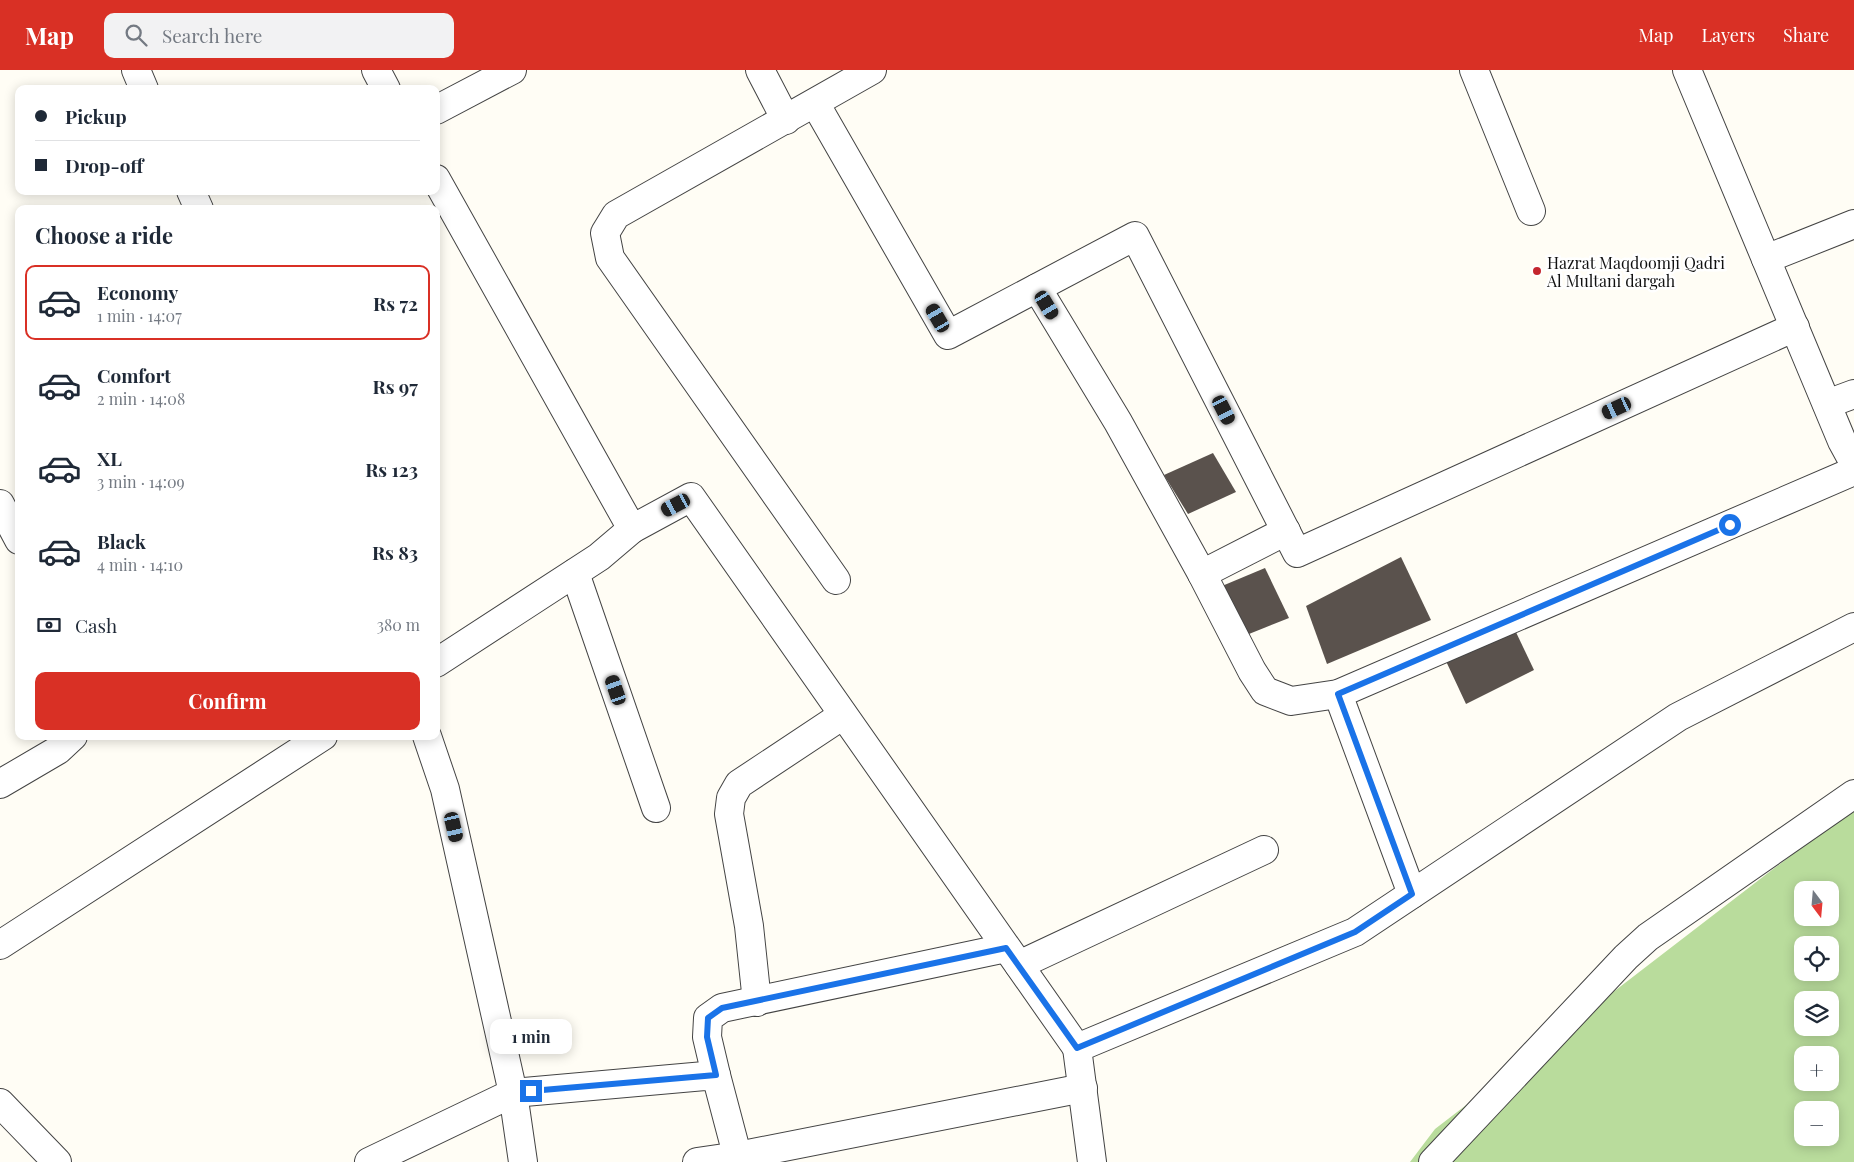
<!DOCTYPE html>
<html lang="en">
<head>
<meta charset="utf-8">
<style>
	body { margin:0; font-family:"Playfair Display",serif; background:#f2f2f3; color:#1f2937; height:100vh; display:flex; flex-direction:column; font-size:19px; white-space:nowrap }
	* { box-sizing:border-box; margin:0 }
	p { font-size:16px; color:#747a83 }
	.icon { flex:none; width:28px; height:28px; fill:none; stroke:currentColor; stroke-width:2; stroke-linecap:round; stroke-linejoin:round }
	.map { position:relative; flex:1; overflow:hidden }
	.details { position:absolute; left:15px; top:135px; width:425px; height:535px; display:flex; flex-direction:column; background:#fff; border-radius:10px; box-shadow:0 2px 12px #0003 }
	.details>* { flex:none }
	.hud { position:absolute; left:15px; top:15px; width:425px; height:110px; border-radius:10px; box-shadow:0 2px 12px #0003; display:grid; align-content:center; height:110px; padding:0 20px; background:#fff }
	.needle { width:32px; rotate:164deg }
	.controls { position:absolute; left:1794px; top:811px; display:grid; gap:10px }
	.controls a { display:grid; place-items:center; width:45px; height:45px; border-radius:10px; background:#fff; box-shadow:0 2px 12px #0003; font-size:25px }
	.end { position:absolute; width:22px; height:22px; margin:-11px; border:6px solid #1a73e8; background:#fff; box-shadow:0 0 0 2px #fff }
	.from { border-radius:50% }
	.bubble { position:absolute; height:35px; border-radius:10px; background:#fff; box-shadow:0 2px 12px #0003; font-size:16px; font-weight:700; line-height:35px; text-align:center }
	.car { position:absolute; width:15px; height:30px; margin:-15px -8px; border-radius:6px; box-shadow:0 0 4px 1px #0007; background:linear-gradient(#222 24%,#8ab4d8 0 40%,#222 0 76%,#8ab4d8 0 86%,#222 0) }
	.hud b { display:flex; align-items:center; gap:18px; height:48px; font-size:19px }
	.hud b+b { border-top:1px solid #e0e1e3 }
	.hud i { width:12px; height:12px; background:#1f2937 }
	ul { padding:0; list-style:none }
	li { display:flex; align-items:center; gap:15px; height:75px; margin:0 10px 8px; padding:0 10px; border:2px solid transparent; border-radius:10px }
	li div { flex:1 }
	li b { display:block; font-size:19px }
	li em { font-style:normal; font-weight:700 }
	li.on { border-color:#d93025 }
	li>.icon { width:45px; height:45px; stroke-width:1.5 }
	h2 { padding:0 20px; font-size:22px; line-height:60px }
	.pay { display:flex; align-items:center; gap:12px; height:55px; padding:0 20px; font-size:19px }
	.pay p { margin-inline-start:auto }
	.cta { display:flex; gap:10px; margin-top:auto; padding:10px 20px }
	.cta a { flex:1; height:58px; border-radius:10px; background:#d93025; color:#fff; font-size:20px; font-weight:700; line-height:58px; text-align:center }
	header { display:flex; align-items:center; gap:30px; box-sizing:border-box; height:70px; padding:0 25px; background:#d93025; color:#fff }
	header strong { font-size:24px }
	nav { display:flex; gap:28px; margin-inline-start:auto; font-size:18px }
	.search { width:350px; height:45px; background:#f2f2f3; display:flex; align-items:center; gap:12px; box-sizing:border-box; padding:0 18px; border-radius:10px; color:#747a83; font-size:19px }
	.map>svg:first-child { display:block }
	.forest { fill:#b9dc9c; fill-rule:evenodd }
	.building { fill:#5a524d }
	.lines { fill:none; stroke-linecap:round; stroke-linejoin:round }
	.minor-casing { stroke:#444; stroke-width:30 }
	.minor { stroke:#fff; stroke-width:28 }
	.route { stroke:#1a73e8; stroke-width:6 }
	.poi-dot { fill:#c4262e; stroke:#fff; stroke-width:2 }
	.labels { text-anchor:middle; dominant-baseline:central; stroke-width:5; stroke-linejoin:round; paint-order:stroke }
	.poi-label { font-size:16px; fill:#111; stroke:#fff; text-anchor:start }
</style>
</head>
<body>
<header>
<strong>Map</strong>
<div class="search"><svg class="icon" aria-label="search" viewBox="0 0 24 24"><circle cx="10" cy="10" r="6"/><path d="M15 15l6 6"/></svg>Search here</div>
<nav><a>Map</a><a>Layers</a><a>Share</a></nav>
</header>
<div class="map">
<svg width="1854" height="1092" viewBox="0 0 1854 1092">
	<rect width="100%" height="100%" fill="#fffdf5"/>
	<path class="forest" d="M1854,737v355h-444l25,-33zM1802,820h28v28h-28zM1802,875h28v27h-28zM1802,930h28v28h-28zM1802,985h28v27h-28zM1802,1040h28v28h-28z"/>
	<g class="building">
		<path d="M1213,383l23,39 -48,22 -24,-39z"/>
		<path d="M1401,487l30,63 -104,44 -21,-58z"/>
		<path d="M1265,498l24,50 -45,18 -22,-50z"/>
		<path d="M1514,558l20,42 -68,34 -21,-45z"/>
	</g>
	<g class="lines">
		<g class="minor-casing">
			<g id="minor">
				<path d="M136,0l8,19"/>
				<path d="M376,0l10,19"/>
				<path d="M760,0l26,50"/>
				<path d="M1474,0l57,141"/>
				<path d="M1687,0l155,371 12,22"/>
				<path d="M815,33l133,232 187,-99 162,317 498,-226"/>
				<path d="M436,40l76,-40"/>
				<path d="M436,109l196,350 59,-32 386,551 278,-116 323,-215 176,-90"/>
				<path d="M191,121l8,18"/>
				<path d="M1766,189l88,-35"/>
				<path d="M1037,218l81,134 84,152 50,97 13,20 26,10 47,-7 516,-223"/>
				<path d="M1827,334l27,-10"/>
				<path d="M0,434l19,36"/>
				<path d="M575,503l81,235"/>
				<path d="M1202,504l84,-43"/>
				<path d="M836,510l-226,-322 -5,-25 11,-18 256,-145"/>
				<path d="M436,593l163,-106 33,-28"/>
				<path d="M1338,624l74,200"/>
				<path d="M427,666l18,53 68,304 10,69"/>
				<path d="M0,714l58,-34 15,-14"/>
				<path d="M0,875l323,-209"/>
				<path d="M1019,895l245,-115"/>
				<path d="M757,932l-8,-76 -20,-112 2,-16 8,-14 104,-69"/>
				<path d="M1077,978l15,114"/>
				<path d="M716,1005l-9,-38 1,-19 14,-10 284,-60"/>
				<path d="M0,1033l57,59"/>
				<path d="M369,1092l144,-69 203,-18 23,87"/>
				<path d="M697,1092l41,-6 345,-68"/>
				<path d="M1433,1092l193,-205 22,-20 206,-143"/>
			</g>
		</g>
		<use href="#minor" class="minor"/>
	</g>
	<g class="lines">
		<path class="route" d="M531,1021l185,-16 -9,-38 1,-19 14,-10 284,-60 71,100 278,-116 57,-38 -74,-200 392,-169"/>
	</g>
	<circle class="poi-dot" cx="1537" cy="201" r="5"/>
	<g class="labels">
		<g class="poi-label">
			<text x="1547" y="192">Hazrat Maqdoomji Qadri<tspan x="1547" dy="18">Al Multani dargah</tspan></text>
		</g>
	</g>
</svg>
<div class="controls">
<a><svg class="needle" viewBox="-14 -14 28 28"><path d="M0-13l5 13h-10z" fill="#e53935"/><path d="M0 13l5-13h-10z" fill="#747a83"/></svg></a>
<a><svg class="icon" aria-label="locate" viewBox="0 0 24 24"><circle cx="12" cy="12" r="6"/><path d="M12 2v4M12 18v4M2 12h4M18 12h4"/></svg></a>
<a><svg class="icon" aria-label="layers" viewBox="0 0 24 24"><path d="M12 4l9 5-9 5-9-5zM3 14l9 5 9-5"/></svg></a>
<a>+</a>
<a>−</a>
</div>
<i class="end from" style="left:1730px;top:455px"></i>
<i class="end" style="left:531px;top:1021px"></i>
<div class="bubble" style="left:490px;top:949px;width:82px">1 min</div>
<i class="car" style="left:1047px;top:235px;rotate:149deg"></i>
<i class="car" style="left:938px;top:248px;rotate:330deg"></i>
<i class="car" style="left:1617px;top:338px;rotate:245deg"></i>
<i class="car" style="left:1224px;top:340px;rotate:153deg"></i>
<i class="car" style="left:676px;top:435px;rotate:242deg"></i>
<i class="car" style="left:616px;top:620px;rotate:341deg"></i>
<i class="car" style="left:454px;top:757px;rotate:167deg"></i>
<div class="hud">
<b><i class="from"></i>Pickup</b>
<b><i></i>Drop-off</b>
</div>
<section class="details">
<h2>Choose a ride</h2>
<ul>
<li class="on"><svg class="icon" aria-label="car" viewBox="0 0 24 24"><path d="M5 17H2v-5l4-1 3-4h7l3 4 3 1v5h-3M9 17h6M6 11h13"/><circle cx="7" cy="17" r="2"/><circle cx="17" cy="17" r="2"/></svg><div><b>Economy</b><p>1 min · 14:07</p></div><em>Rs 72</em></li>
<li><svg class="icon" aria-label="car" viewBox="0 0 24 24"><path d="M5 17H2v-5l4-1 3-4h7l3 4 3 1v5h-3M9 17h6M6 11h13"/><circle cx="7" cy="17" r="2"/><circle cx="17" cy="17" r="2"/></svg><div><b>Comfort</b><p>2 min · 14:08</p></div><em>Rs 97</em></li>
<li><svg class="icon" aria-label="car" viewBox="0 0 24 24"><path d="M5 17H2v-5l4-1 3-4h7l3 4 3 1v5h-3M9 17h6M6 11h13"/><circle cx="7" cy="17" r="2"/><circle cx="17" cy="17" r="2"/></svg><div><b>XL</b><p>3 min · 14:09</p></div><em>Rs 123</em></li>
<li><svg class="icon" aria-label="car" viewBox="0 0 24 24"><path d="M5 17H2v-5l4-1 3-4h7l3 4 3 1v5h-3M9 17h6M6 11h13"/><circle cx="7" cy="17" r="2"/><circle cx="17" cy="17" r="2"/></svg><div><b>Black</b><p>4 min · 14:10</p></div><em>Rs 83</em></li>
</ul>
<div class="pay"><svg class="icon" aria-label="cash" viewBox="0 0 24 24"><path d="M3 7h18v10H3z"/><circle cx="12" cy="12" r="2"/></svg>Cash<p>380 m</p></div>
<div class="cta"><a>Confirm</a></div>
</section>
</div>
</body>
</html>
